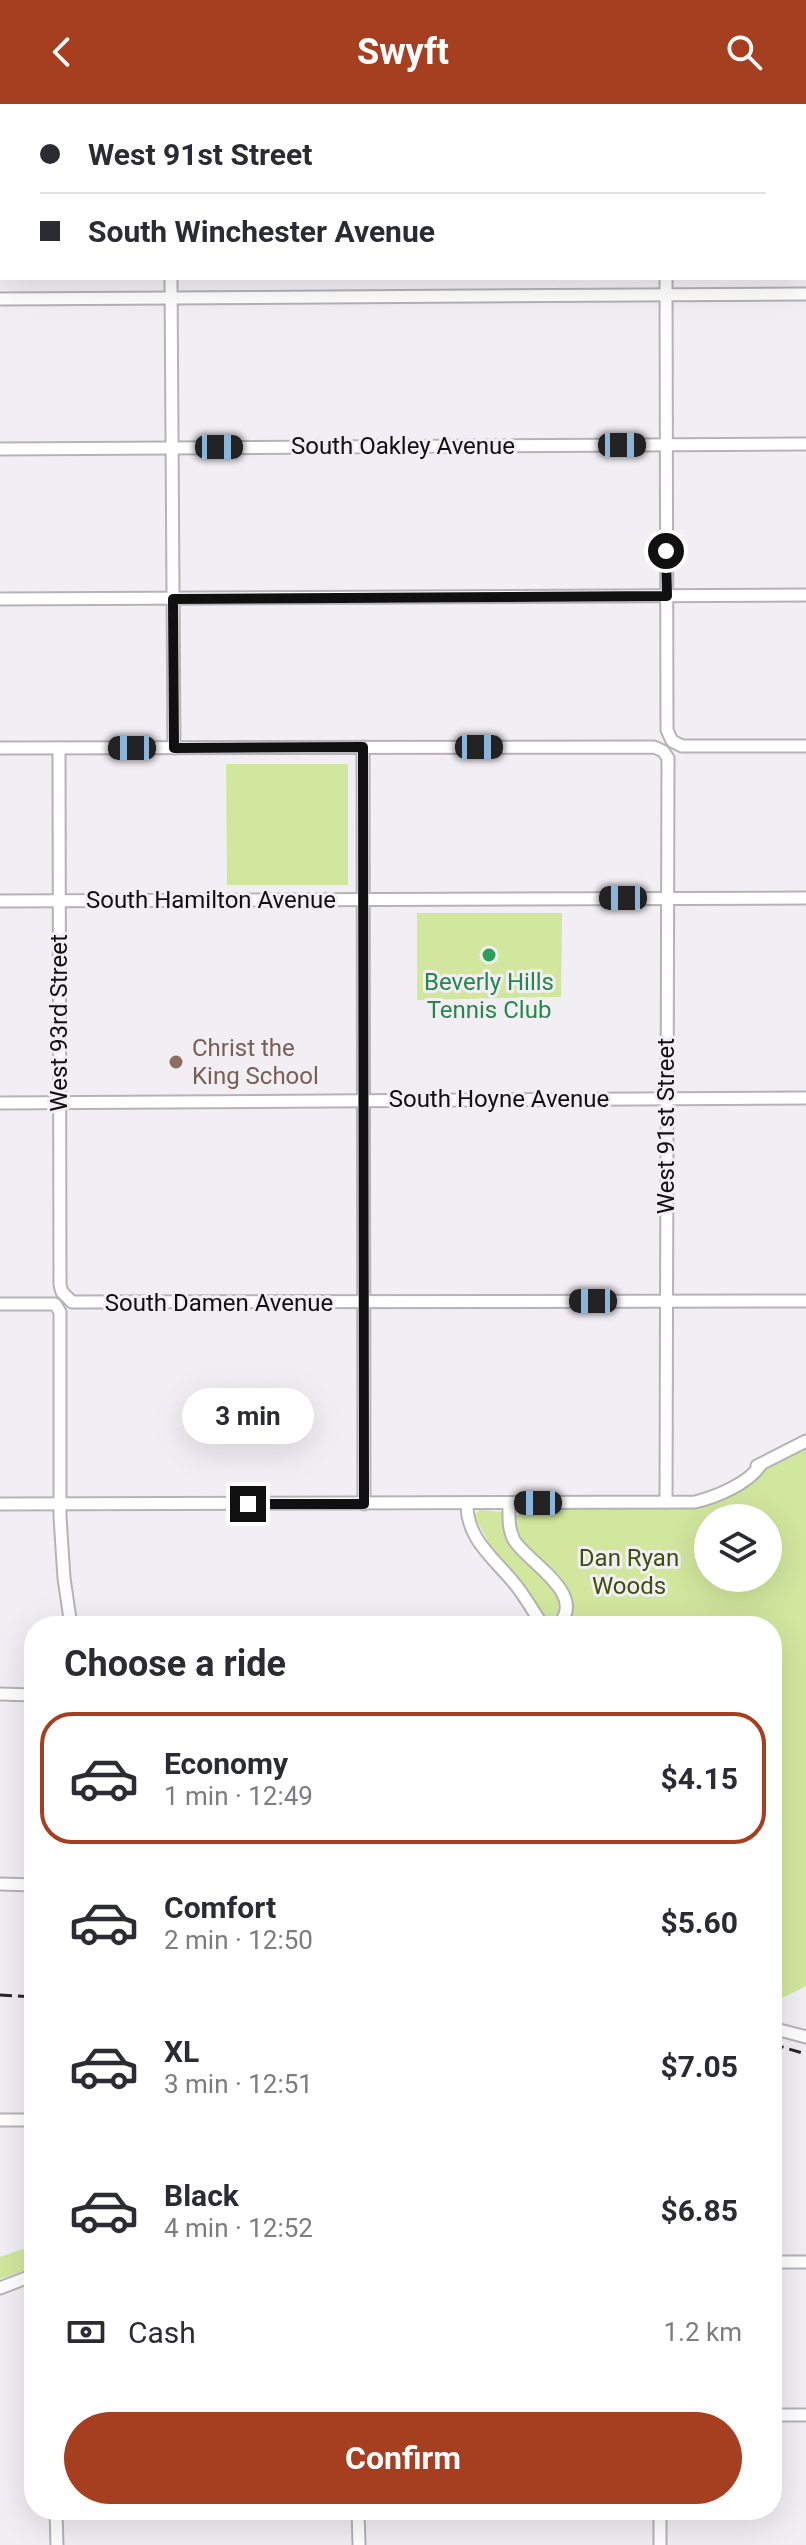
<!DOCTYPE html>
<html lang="en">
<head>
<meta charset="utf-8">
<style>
	body { margin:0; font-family:Roboto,sans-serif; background:#f7f7f7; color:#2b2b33; height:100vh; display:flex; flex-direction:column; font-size:30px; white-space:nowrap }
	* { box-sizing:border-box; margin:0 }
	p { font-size:26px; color:#7c7c81 }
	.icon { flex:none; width:44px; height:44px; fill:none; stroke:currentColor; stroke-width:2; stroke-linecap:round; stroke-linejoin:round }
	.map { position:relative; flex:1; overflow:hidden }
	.panel { position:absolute; left:24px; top:1512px; width:758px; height:904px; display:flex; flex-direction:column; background:#fff; border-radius:32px; box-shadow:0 8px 32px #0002 }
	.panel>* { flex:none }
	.top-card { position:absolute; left:0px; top:0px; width:806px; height:176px; box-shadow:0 8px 32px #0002; display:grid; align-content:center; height:176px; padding:0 40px; background:#fff }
	.controls { position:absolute; left:694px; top:1400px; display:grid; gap:16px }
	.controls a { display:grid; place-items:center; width:88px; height:88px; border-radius:50%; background:#fff; box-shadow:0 8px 32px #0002; font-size:40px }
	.end { position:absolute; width:36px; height:36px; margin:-18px; border:10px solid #111011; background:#fff; box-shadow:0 0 0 4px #fff }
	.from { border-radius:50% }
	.bubble { position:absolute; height:56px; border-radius:28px; background:#fff; box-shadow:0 8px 32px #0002; font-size:26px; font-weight:700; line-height:56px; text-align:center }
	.car { position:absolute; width:24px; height:48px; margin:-24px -12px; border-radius:10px; box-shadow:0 0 6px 2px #0007; background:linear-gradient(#222 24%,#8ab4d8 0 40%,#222 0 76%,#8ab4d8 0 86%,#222 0) }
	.top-card b { display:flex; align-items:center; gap:28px; height:76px; font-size:30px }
	.top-card b+b { border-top:2px solid #e1e1e2 }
	.top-card i { width:20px; height:20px; background:#2b2b33 }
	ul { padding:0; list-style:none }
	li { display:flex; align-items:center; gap:24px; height:132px; margin:0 16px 12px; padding:0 24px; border:4px solid transparent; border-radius:32px }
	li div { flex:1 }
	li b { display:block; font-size:30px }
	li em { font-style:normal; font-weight:700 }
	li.active { border-color:#a63e20 }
	li>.icon { width:72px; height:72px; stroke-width:1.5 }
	h2 { padding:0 40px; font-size:36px; line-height:96px }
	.pay { display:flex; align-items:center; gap:20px; height:88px; padding:0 40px; font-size:30px }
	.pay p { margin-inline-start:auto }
	.cta { display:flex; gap:16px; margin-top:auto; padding:16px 40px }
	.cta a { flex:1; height:92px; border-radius:48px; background:#a63e20; color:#fff; font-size:32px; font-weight:700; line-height:92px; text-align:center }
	header { display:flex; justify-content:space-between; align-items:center; height:104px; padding:0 40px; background:#a63e20; color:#fff; font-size:36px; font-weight:700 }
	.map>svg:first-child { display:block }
	.green { fill:#d1e79d; fill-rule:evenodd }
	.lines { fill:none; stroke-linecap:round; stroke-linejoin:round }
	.street-casing { stroke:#b5b2b8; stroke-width:15 }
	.secondary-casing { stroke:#b5b2b8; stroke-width:20 }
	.street { stroke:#fff; stroke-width:11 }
	.secondary { stroke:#fff; stroke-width:16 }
	.rail { stroke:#282729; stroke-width:3; stroke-dasharray:12 6; stroke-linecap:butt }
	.route { stroke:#111011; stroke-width:10 }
	.leisure-dot { fill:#2e9e5b; stroke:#f2eff4; stroke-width:3 }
	.education-dot { fill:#8d6e63; stroke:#f2eff4; stroke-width:3 }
	.labels { text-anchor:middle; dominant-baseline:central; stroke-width:6; stroke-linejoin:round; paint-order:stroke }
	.street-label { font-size:24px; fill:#111011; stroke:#f2eff4 }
	.leisure-label { font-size:24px; fill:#27864d; stroke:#f2eff4 }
	.education-label { font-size:24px; fill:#785e54; stroke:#f2eff4; text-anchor:start }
	.park-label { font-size:24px; fill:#3f4e0d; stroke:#f2eff4 }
</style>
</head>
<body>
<header><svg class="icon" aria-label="back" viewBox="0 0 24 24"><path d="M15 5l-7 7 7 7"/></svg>Swyft<svg class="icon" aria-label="search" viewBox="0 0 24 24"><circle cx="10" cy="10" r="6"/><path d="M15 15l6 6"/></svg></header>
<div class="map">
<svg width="806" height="2441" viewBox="0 0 806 2441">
	<rect width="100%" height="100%" fill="#f2eff4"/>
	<g class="green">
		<path d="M676,0h130v19l-2,-17z"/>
		<path d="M226,660h122v121h-121z"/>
		<path d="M417,809h145l-1,84 -144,3z"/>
		<path d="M806,1341v541l-34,17v-377h-199c0,-15 -1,-31 -9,-44 -14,-24 -51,-34 -48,-66l8,-7 170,-2 75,-44zM708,1414h60v60h-60z"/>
		<path d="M479,1406l25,2c4,13 7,31 15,42 14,20 40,28 41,56l-4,7h-12l-22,-35 -25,-25 -23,-41z"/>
		<path d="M34,2141v22l-34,12v-22z"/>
	</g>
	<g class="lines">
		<g class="street-casing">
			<g id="street">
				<path d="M171,174l3,470"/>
				<path d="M666,174l1,452 5,11 10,5h124"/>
				<path d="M0,195l806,-5"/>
				<path d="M0,345l806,-5"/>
				<path d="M0,495l806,-4"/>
				<path d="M363,643l1,757"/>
				<path d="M0,644l654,-1 9,4 5,7 -2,744"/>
				<path d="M59,644l1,537 2,7 10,10 734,-1"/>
				<path d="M0,797l806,-3"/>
				<path d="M0,999l806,-5"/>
				<path d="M0,1200h55l5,8v205l4,61 7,48"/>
				<path d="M757,1362l49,-25"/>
				<path d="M467,1399c-1,38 31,58 51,85 9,12 17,26 25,38"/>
				<path d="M509,1399c0,13 -1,26 5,37 13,22 76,55 43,86"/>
				<path d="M0,1400l695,-2c21,-5 55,-19 66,-38"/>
				<path d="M0,1590l34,1"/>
				<path d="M0,1780l34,1"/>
				<path d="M772,1924l34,9"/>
				<path d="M0,2016h34"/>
				<path d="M772,2158h34"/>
				<path d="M0,2184l34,-13"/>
				<path d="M772,2311h34"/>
				<path d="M56,2406l1,35"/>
				<path d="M358,2406l1,35"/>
				<path d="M660,2406v35"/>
			</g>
		</g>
		<g class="secondary-casing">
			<g id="secondary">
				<path d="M666,2v-2"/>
				<path d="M804,25h2"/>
				<path d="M0,30h2"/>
				<path d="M804,45h2"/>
				<path d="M0,50h2"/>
			</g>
		</g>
		<use href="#street" class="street"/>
		<use href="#secondary" class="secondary"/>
		<g class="rail">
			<path d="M0,1891l34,2"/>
			<path d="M772,1940l34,10"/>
		</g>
	</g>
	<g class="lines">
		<path class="route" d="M248,1400h116l-1,-757 -189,1 -1,-149 494,-3 -1,-45"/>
	</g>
	<circle class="leisure-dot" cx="489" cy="851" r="8"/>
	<circle class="education-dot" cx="176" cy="958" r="8"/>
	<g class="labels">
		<g class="street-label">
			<text x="403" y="342">South Oakley Avenue</text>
			<text x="211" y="796">South Hamilton Avenue</text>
			<text transform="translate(59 919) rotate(-90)">West 93rd Street</text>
			<text x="499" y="995">South Hoyne Avenue</text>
			<text transform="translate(666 1022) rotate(-90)">West 91st Street</text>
			<text x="219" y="1199">South Damen Avenue</text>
		</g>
		<g class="leisure-label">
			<text x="489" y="878">Beverly Hills<tspan x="489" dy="28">Tennis Club</tspan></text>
		</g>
		<g class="education-label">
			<text x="192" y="944">Christ the<tspan x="192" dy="28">King School</tspan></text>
		</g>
		<g class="park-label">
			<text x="629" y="1454">Dan Ryan<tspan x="629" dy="28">Woods</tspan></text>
		</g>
	</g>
</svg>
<div class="controls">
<a><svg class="icon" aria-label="layers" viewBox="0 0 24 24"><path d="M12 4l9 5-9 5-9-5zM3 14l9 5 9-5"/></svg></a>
</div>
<i class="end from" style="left:666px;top:447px"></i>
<i class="end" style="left:248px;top:1400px"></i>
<div class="bubble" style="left:182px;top:1284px;width:132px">3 min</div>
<i class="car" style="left:622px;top:341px;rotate:90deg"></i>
<i class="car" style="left:219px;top:343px;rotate:90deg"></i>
<i class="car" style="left:479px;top:643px;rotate:90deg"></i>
<i class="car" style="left:132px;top:644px;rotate:270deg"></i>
<i class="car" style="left:623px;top:794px;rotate:270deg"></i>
<i class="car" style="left:593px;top:1197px;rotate:270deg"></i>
<i class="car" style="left:538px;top:1399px;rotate:270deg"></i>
<div class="top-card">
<b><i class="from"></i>West 91st Street</b>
<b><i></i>South Winchester Avenue</b>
</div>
<section class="panel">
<h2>Choose a ride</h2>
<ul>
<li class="active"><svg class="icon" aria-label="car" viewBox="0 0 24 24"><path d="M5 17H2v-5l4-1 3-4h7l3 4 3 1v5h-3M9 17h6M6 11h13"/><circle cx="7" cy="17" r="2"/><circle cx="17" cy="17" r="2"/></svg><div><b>Economy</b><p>1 min · 12:49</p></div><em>$4.15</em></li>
<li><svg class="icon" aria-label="car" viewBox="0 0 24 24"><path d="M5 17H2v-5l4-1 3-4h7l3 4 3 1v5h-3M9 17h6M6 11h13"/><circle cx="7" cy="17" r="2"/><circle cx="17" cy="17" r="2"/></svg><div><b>Comfort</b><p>2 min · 12:50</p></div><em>$5.60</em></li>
<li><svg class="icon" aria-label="car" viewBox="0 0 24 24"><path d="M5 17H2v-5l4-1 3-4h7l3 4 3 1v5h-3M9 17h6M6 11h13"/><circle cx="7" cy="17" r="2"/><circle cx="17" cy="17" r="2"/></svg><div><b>XL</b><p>3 min · 12:51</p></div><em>$7.05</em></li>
<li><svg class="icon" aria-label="car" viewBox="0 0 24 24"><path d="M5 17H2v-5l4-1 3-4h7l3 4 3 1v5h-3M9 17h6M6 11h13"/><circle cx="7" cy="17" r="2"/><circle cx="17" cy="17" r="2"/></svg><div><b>Black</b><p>4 min · 12:52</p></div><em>$6.85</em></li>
</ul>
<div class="pay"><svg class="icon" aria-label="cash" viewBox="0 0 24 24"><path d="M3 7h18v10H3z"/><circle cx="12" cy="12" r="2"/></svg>Cash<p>1.2 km</p></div>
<div class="cta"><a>Confirm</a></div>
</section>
</div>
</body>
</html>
